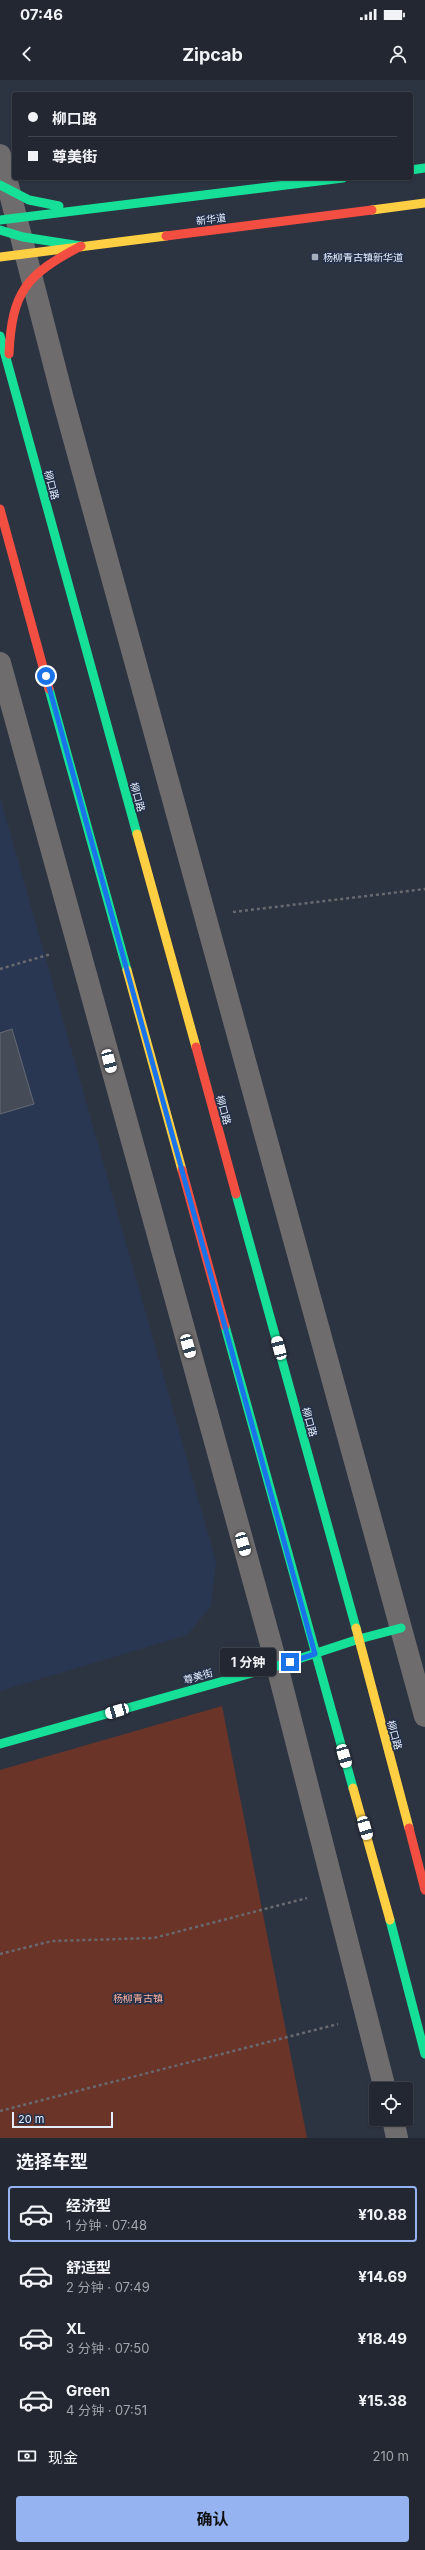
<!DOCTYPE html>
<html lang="zh">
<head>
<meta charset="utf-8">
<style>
	body { margin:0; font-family:Inter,"Noto Sans SC",sans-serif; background:#2a2f39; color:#f1f3f6; height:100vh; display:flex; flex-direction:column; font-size:15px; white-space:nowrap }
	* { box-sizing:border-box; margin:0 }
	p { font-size:13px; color:#a2a5ab }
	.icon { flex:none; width:22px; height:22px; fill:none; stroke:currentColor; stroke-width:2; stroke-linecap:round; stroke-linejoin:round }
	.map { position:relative; height:2058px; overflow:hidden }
	.side { display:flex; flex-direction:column; background:#222731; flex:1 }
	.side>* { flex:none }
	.banner { position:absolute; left:12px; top:12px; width:401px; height:88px; border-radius:4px; box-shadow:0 1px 3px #0004,0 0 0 1px #3f444d; display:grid; align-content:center; height:88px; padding:0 16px; background:#222731 }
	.tools { position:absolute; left:369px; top:2002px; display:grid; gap:8px }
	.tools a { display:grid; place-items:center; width:44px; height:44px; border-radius:4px; background:#222731; box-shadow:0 1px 3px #0004,0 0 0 1px #3f444d; font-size:20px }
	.scale { position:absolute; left:12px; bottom:10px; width:101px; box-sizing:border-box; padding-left:4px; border:2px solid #e6eefe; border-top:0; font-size:11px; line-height:14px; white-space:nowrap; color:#e6eefe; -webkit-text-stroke:3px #253149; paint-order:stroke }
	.end { position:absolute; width:18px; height:18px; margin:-9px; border:5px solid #1a73e8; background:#fff; box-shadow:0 0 0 2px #fff }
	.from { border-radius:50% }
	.bubble { position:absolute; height:28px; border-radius:4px; background:#222731; box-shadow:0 1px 3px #0004,0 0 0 1px #3f444d; font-size:13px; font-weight:700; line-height:28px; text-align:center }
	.car { position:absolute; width:12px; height:24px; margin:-12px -6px; border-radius:5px; box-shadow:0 0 3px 1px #0007; background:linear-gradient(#fff 24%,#345 0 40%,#fff 0 76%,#345 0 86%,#fff 0) }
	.banner b { display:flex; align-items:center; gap:14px; height:38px; font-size:15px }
	.banner b+b { border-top:1px solid #3f444d }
	.banner i { width:10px; height:10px; background:#f1f3f6 }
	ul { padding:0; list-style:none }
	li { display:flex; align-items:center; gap:12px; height:56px; margin:0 8px 6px; padding:0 8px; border:2px solid transparent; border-radius:4px }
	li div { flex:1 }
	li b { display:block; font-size:15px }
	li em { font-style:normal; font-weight:700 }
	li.selected { border-color:#95b2f1 }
	li>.icon { width:36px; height:36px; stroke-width:1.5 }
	h2 { padding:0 16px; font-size:18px; line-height:48px }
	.pay { display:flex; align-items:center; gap:10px; height:44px; padding:0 16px; font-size:15px }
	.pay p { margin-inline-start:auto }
	.cta { display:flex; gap:8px; margin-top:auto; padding:8px 16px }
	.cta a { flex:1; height:46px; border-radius:4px; background:#95b2f1; color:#111; font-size:16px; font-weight:700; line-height:46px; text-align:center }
	.status { display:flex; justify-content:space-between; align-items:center; height:28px; padding:0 20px; background:#222731; direction:ltr }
	.status svg { height:11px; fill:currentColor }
	header { display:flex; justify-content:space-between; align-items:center; height:52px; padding:0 16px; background:#222731; font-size:18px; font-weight:700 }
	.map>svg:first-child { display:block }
	.built { fill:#2a3753 }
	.green { fill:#6a3429 }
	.building { fill:#464c57; stroke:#636a75 }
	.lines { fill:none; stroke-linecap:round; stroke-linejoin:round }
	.path { stroke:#696a6f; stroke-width:2.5; stroke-dasharray:3 3; stroke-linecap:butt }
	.street { stroke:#6f6c6d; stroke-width:22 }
	.fast { stroke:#16e098; stroke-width:9 }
	.slow { stroke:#ffcf43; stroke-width:9 }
	.jam { stroke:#f24e42; stroke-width:9 }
	.route { stroke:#1a73e8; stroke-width:5 }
	.poi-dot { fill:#a5adbc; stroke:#253149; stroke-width:1.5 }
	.labels { text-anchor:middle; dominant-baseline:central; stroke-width:3.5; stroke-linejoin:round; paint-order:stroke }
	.street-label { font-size:10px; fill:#e6eefe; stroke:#253149 }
	.poi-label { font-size:10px; fill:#e6eefe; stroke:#253149; text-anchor:start }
	.park-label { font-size:10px; fill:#fbaf9d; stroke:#253149 }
</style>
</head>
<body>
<div class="status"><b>07:46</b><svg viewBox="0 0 49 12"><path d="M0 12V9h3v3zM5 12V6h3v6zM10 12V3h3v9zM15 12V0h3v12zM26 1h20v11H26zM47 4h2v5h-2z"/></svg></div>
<header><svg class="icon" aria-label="back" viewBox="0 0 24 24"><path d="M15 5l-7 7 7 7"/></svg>Zipcab<svg class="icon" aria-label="person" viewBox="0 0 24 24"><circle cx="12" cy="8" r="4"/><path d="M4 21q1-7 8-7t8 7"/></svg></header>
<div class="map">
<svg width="425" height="2058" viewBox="0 0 425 2058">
	<rect width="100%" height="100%" fill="#2d3441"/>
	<path class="built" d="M0,717l216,765 -5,44 -24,29 -187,56z"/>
	<path class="green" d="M222,1626l85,432h-307v-368z"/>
	<path class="building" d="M12,949l22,75 -34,10v-81z"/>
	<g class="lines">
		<g class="path">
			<path d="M233,832l192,-23"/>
			<path d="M0,889l51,-15"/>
			<path d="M0,1874l52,-13 102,-3 153,-40"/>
			<path d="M0,2031l338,-87"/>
		</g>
		<g class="street">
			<path d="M0,75l63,244 362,1317"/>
			<path d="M0,583l277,1003 108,423"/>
			<path d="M393,2039l4,19"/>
		</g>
		<g class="fast">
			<path d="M411,90l14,-2"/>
			<path d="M0,105l29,15 30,6"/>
			<path d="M0,140l343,-42"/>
			<path d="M0,150l23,7 58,9"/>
			<path d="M0,256l137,498"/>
			<path d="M49,609l78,281"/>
			<path d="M236,1114l120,434"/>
			<path d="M225,1246l128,462"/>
			<path d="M0,1664l277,-78 82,-27 42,-11"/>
			<path d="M390,1840l35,134"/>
		</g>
		<g class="slow">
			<path d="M372,130l53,-7"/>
			<path d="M0,177l166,-21"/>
			<path d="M137,754l59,213"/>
			<path d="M127,890l55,200"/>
			<path d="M356,1548l53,200"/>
			<path d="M353,1708l37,132"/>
		</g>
		<g class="jam">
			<path d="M166,156l206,-26"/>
			<path d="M9,274c3,-63 17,-79 72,-108"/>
			<path d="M0,429l49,180"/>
			<path d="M196,967l40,147"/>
			<path d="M182,1090l43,156"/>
			<path d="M409,1748l16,62"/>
		</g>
	</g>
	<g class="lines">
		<path class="route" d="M46,596l269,978 -25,8"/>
	</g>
	<rect class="poi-dot" x="311" y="173" width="8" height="8" rx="2"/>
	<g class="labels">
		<g class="street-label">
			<text transform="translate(211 139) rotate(-7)">新华道</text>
			<text transform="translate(52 405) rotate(75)">柳口路</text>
			<text transform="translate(138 717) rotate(75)">柳口路</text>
			<text transform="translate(224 1030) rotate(75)">柳口路</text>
			<text transform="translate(310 1342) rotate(75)">柳口路</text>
			<text transform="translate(198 1596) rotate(-16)">尊美街</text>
			<text transform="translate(395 1655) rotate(75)">柳口路</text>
		</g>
		<g class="poi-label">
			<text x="323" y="177">杨柳青古镇新华道</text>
		</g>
		<g class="park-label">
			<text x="138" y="1918">杨柳青古镇</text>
		</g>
	</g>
</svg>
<div class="tools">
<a><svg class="icon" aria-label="locate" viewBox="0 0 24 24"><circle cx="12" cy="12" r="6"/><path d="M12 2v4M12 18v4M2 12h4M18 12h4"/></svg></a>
</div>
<div class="scale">20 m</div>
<i class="end from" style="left:46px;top:596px"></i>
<i class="end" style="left:290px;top:1582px"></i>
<div class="bubble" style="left:220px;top:1568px;width:56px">1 分钟</div>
<i class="car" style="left:109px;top:981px;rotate:165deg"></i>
<i class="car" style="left:188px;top:1266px;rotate:164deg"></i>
<i class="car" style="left:279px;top:1268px;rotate:345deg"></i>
<i class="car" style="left:243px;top:1464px;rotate:164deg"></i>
<i class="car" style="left:117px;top:1631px;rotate:254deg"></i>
<i class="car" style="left:344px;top:1676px;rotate:164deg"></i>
<i class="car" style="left:365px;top:1748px;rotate:164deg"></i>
<div class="banner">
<b><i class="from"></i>柳口路</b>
<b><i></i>尊美街</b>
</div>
</div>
<section class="side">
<h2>选择车型</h2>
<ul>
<li class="selected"><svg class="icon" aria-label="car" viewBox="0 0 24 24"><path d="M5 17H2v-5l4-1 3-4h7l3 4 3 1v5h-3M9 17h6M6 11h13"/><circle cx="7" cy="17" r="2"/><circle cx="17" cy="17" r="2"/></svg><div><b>经济型</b><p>1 分钟 · 07:48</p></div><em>¥10.88</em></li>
<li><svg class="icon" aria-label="car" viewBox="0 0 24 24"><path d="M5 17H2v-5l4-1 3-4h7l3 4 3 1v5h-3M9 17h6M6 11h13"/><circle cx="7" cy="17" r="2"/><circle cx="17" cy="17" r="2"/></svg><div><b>舒适型</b><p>2 分钟 · 07:49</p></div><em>¥14.69</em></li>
<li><svg class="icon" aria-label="car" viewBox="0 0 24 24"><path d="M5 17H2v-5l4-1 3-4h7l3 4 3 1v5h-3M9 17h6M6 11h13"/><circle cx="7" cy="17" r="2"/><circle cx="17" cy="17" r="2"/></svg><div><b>XL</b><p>3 分钟 · 07:50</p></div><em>¥18.49</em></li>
<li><svg class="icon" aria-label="car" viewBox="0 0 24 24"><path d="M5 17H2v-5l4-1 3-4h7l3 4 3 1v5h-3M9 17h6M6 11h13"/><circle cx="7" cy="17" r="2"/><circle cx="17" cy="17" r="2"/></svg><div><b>Green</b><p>4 分钟 · 07:51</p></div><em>¥15.38</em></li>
</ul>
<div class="pay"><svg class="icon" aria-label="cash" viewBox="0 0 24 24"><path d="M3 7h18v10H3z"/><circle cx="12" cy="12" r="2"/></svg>现金<p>210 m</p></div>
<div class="cta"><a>确认</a></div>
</section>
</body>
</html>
